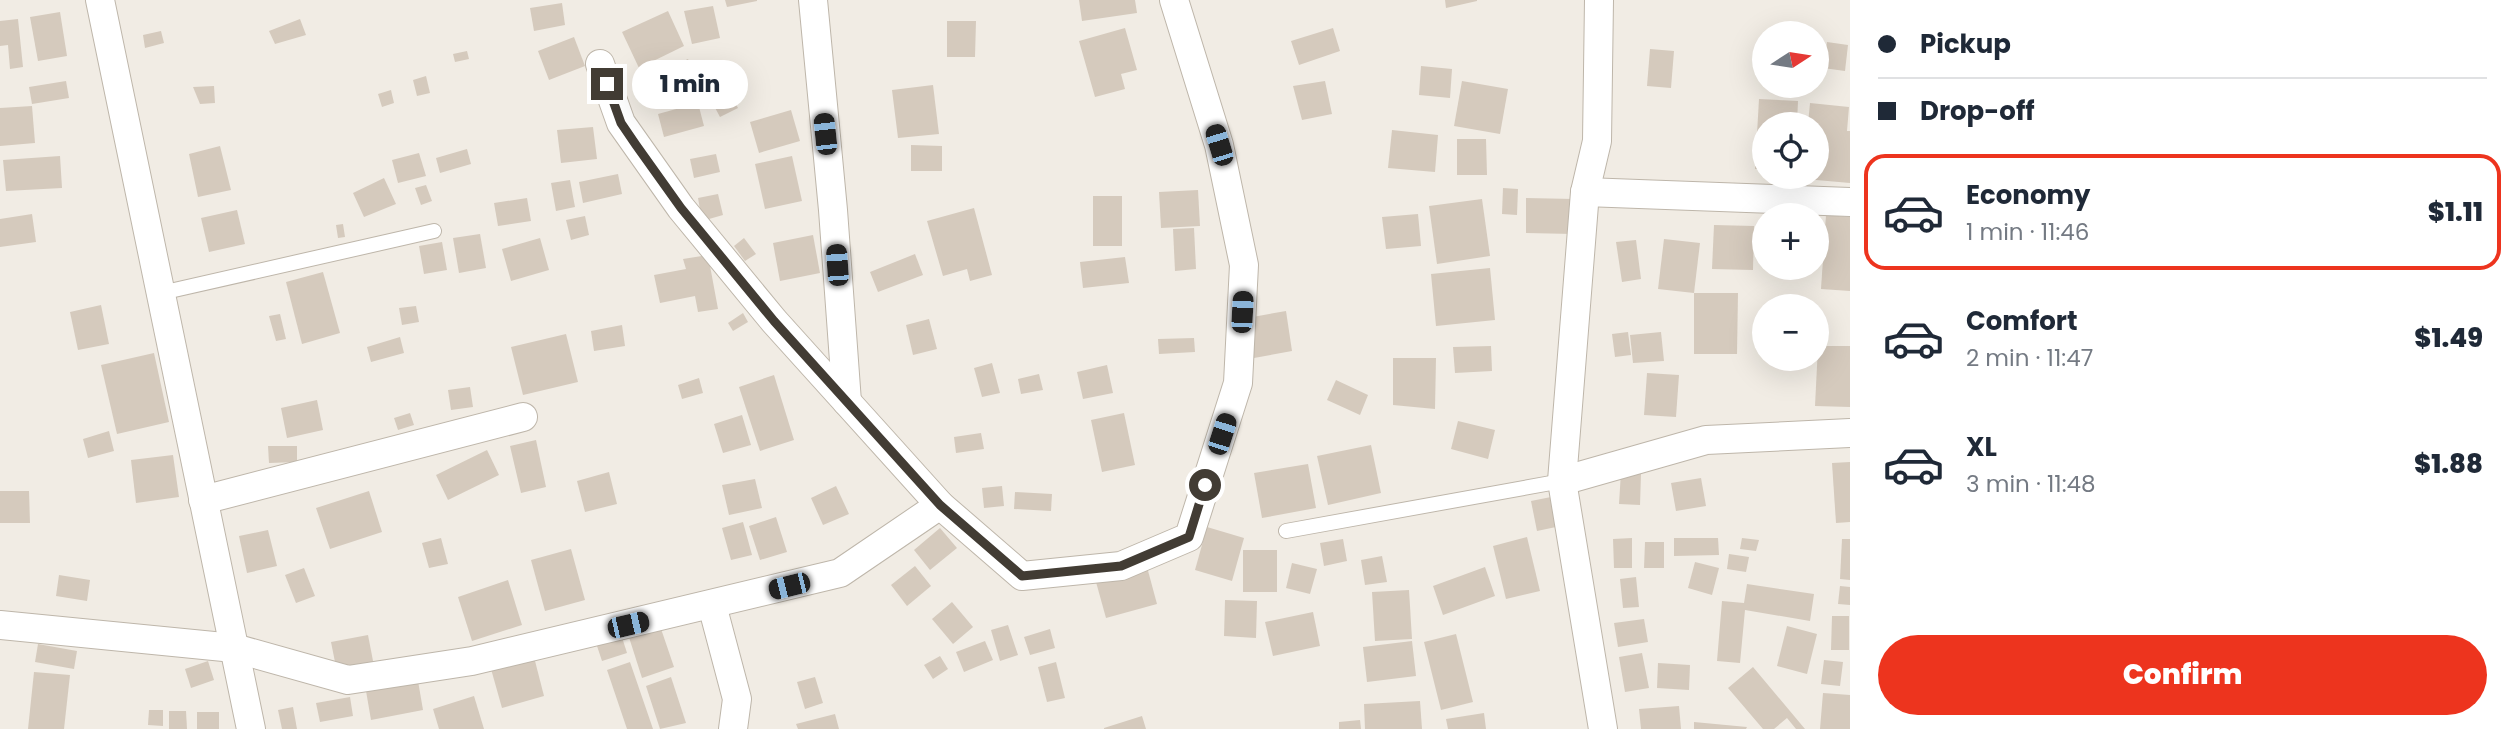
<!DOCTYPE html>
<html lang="en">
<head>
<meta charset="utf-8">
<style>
	body { margin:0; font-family:Poppins,sans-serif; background:#f2f2f3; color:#1f2937; height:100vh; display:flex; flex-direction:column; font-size:26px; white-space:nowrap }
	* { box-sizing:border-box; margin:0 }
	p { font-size:23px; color:#747a83 }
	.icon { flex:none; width:38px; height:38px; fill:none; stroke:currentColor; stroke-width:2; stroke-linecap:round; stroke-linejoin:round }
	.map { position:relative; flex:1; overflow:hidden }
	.details { display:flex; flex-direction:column; background:#fff; width:665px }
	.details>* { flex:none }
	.guide { display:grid; align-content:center; height:154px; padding:0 28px; background:#fff }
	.needle { width:46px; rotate:78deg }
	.fabs { position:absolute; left:1752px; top:21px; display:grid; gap:14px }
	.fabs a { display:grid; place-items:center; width:77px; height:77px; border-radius:50%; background:#fff; box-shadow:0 7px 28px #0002; font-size:35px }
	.end { position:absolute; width:32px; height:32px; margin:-16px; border:9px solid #423c34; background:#fff; box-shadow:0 0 0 4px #fff }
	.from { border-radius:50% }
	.bubble { position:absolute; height:49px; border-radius:24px; background:#fff; box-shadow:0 7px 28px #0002; font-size:23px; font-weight:800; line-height:49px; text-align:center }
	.car { position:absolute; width:21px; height:42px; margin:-21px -10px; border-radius:9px; box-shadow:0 0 5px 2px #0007; background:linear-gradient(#222 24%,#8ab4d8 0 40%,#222 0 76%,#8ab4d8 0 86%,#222 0) }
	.guide b { display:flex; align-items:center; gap:24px; height:66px; font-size:26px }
	.guide b+b { border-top:2px solid #e0e1e3 }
	.guide i { width:18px; height:18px; background:#1f2937 }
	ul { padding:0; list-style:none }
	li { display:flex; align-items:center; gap:21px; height:116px; margin:0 14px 10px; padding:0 14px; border:4px solid transparent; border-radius:21px }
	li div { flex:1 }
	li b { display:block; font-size:26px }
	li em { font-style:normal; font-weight:800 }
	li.active { border-color:#ed341e }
	li>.icon { width:63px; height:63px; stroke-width:1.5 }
	.cta { display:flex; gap:14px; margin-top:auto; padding:14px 28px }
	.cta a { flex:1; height:80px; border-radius:42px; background:#ed341e; color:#fff; font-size:28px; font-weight:800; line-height:80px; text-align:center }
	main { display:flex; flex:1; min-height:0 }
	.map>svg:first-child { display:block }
	.building { fill:#d5cabd }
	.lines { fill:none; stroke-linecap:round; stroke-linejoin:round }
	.lane-casing { stroke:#beb6aa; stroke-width:16 }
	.street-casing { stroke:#beb6aa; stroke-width:30 }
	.lane { stroke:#fff; stroke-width:14 }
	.street { stroke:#fff; stroke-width:28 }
	.route { stroke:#423c34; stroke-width:9 }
</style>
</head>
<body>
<main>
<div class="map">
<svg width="1850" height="729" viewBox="0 0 1850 729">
	<rect width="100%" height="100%" fill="#f1ece4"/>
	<g class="building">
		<path d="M725,0h32v1l-30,6z"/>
		<path d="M1079,0h56l2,13 -55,8z"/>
		<path d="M1445,0h32v1l-31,7z"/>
		<path d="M562,3l3,22 -31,6 -4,-23z"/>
		<path d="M713,6l7,32 -28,6 -8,-33z"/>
		<path d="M668,11l16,35 -45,22 -17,-36z"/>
		<path d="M60,12l7,44 -29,5 -8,-44z"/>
		<path d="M18,19l5,48 -13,2 -2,-24 -8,1v-25z"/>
		<path d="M300,19l6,16 -31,9 -6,-13z"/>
		<path d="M947,21h29l-1,36h-28z"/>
		<path d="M1125,28l12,42 -16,4 4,15 -30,8 -16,-56z"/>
		<path d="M1333,28l7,23 -41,14 -8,-24z"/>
		<path d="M161,31l3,12 -19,5 -2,-13z"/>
		<path d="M574,37l11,29 -36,14 -11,-29z"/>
		<path d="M1827,42l21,3 -3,26 -22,-3z"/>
		<path d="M1650,49l24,2 -3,37 -24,-2z"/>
		<path d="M467,51l2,8 -14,3 -2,-8z"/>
		<path d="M688,59l10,22 -43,18 -9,-21z"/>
		<path d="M1421,66l31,3 -2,29 -31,-3z"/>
		<path d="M426,76l4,17 -13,3 -4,-16z"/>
		<path d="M722,78l16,30 -18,9 -16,-30z"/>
		<path d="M66,81l3,17 -37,6 -3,-17z"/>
		<path d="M1325,81l7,33 -30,6 -9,-34z"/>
		<path d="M1462,81l46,8 -8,45 -46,-8z"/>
		<path d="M933,85l6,49 -41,4 -6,-48z"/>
		<path d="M214,86l1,17 -15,1 -7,-17z"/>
		<path d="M1770,86h27l-1,5 -26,-1z"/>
		<path d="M391,90l3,13 -12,4 -4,-13z"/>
		<path d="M1759,99l39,2 -1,23h-33v45h-9z"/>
		<path d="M698,103l6,23 -40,11 -6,-23z"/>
		<path d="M1810,103l39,4 -2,24h3v52l-45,-4v-2h11v-53h-8z"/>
		<path d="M32,106l3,37 -35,3v-38z"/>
		<path d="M791,110l9,31 -41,12 -9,-31z"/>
		<path d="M593,127l4,32 -36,4 -4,-33z"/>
		<path d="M1392,130l46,5 -3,37 -47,-4z"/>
		<path d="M1457,139h29l1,36h-30z"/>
		<path d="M911,145l31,1v25h-31z"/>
		<path d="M220,146l11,44 -33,7 -9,-43z"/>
		<path d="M467,149l4,15 -31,9 -4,-15z"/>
		<path d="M419,153l7,23 -28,7 -6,-23z"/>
		<path d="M716,154l4,18 -26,6 -4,-19z"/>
		<path d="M60,156l2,32 -56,3 -3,-31z"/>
		<path d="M792,156l10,45 -37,8 -10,-45z"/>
		<path d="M618,174l4,20 -39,9 -4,-21z"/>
		<path d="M384,178l12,26 -32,13 -11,-24z"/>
		<path d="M570,180l5,27 -19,4 -5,-28z"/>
		<path d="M426,185l6,16 -11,4 -6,-17z"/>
		<path d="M1503,188l15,1 -1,26 -15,-1z"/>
		<path d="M1198,190l2,36 -39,2 -2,-36z"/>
		<path d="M718,194l5,21 -21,6 -4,-23z"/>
		<rect x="1093" y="196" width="29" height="50"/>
		<path d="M527,198l4,23 -33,5 -4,-23z"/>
		<path d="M1526,198l48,1 -1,35 -47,-1z"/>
		<path d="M1482,199l8,57 -53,8 -8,-58z"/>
		<path d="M974,208l18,67 -22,6 -3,-12 -24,7 -16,-55z"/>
		<path d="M237,210l8,34 -36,8 -8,-34z"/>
		<path d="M32,214l4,28 -36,5v-28z"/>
		<path d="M1418,214l3,32 -35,3 -4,-32z"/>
		<path d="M1826,215l24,2v74l-29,-2z"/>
		<path d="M585,216l4,19 -18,5 -5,-20z"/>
		<path d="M343,224l2,13 -7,1 -2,-13z"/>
		<path d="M1714,225l40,1 -1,44 -41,-1z"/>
		<path d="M1194,228l2,41 -21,2 -2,-42z"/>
		<path d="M480,234l6,34 -27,5 -6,-35z"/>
		<path d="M813,235l7,38 -40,8 -7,-38z"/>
		<path d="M540,238l9,32 -38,11 -9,-32z"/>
		<path d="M744,238l12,16 -11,7 -11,-15z"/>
		<path d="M1664,239l36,4 -6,50 -36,-4z"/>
		<path d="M1636,240l5,39 -19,3 -6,-40z"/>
		<path d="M442,242l5,28 -23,4 -5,-28z"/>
		<path d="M915,254l8,21 -45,17 -8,-20z"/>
		<path d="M708,255l10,54 -20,3 -3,-16 -35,7 -6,-28 32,-6 -3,-10z"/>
		<path d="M1125,257l4,26 -46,5 -3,-26z"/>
		<path d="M1490,268l5,52 -59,6 -5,-52z"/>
		<path d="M323,272l17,61 -38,11 -16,-62z"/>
		<path d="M1694,293h44l-1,61h-43z"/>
		<path d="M101,305l8,39 -31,6 -8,-38z"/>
		<path d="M416,306l3,16 -17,3 -3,-17z"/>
		<path d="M1286,311l6,40 -38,7 -7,-40z"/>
		<path d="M743,313l5,9 -15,9 -5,-8z"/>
		<path d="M280,314l6,25 -10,2 -7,-25z"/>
		<path d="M929,319l8,30 -24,6 -7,-30z"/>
		<path d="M622,325l3,21 -31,5 -3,-20z"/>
		<path d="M1628,332l3,23 -16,2 -3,-23z"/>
		<path d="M1661,332l3,29 -31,2 -3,-28z"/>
		<path d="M566,334l12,48 -55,13 -12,-48z"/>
		<path d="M400,337l4,16 -33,9 -4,-15z"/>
		<path d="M1194,338l1,14 -36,2 -1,-15z"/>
		<path d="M1491,346l1,25 -37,2 -2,-26z"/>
		<path d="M1818,346h32v61l-35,-1z"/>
		<path d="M154,353l15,69 -52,12 -16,-69z"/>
		<path d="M1393,358h43l-1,51 -42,-4z"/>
		<path d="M992,363l8,30 -18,4 -8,-29z"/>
		<path d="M1107,365l6,28 -30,6 -6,-27z"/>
		<path d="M1647,373l32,2 -3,42 -32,-2z"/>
		<path d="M1039,374l4,16 -22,4 -3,-15z"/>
		<path d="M774,375l20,65 -34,11 -21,-64z"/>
		<path d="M699,378l4,15 -21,6 -4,-14z"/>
		<path d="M1336,380l32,15 -8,20 -33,-15z"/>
		<path d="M470,387l3,20 -22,3 -3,-20z"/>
		<path d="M317,400l6,30 -36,8 -6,-30z"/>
		<path d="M410,413l4,12 -16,5 -4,-12z"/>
		<path d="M1124,413l11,52 -33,7 -11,-52z"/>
		<path d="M742,415l9,30 -28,8 -9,-29z"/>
		<path d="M1458,421l37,9 -7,29 -37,-10z"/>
		<path d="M109,431l5,20 -26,7 -5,-19z"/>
		<path d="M981,433l3,16 -28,4 -2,-16z"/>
		<path d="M536,440l10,47 -25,6 -11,-47z"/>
		<path d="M1371,445l10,48 -53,12 -11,-49z"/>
		<path d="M268,446h29v16l-28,1z"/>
		<path d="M487,450l12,25 -51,25 -12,-25z"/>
		<path d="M173,455l6,42 -43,6 -5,-43z"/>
		<path d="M1850,462v60l-14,1 -4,-60z"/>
		<path d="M1308,464l8,44 -54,10 -8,-45z"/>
		<path d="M609,472l8,32 -32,8 -8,-31z"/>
		<path d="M1621,472l20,1 -1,32 -21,-1z"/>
		<path d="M1701,478l5,28 -30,5 -5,-28z"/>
		<path d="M755,479l7,29 -33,7 -7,-30z"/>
		<path d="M836,486l13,28 -26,11 -12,-27z"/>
		<path d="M1002,486l2,20 -20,2 -2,-20z"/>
		<path d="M0,491h29l1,32h-30z"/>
		<path d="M369,491l13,41 -52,17 -14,-41z"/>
		<path d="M1015,492l37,2 -1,17 -37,-2z"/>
		<path d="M1551,497l5,30 -19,4 -6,-30z"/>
		<path d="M776,517l11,35 -27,8 -11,-34z"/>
		<path d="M743,522l9,33 -21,5 -9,-32z"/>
		<path d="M1207,527l37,11 -12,43 -37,-11z"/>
		<path d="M940,528l17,20 -27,22 -16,-20z"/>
		<path d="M268,530l9,36 -30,7 -8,-37z"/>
		<path d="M1527,537l13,54 -34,8 -13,-53z"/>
		<path d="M441,538l7,26 -19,4 -7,-25z"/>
		<path d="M1632,538v30h-18l-1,-29z"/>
		<path d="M1674,538h44l1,17 -45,1z"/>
		<path d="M1742,538l17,2 -3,11 -16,-2z"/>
		<path d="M1343,539l4,22 -23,5 -4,-23z"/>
		<path d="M1842,539h8v41l-10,-1z"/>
		<path d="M1645,542h19v26h-20z"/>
		<path d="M571,549l14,51 -40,11 -14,-51z"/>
		<rect x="1243" y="550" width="34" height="42"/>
		<path d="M1729,554l20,3 -3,15 -19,-3z"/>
		<path d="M1382,556l5,26 -22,3 -4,-25z"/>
		<path d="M1695,562l24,6 -7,27 -24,-7z"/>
		<path d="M1292,563l25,6 -7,25 -24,-6z"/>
		<path d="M915,566l16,20 -24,20 -16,-21z"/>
		<path d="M1147,567l10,37 -51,14 -10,-36z"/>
		<path d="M1485,567l10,29 -52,19 -10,-29z"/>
		<path d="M304,568l11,28 -19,7 -11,-28z"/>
		<path d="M59,575l31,5 -3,21 -31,-5z"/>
		<path d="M1636,577l3,30 -16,1 -3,-29z"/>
		<path d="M508,580l14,45 -50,16 -14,-44z"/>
		<path d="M1747,584l67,10 -4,27 -65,-11 -5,53 -23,-2 5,-60 22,2z"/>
		<path d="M1840,586l10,1v18l-12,-1z"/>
		<path d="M1409,590l3,49 -37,2 -3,-49z"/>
		<path d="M1225,600l32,1 -1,37 -32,-2z"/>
		<path d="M952,602l21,25 -20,17 -21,-25z"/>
		<path d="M1313,612l7,34 -47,10 -8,-34z"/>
		<path d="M1832,616h17v34h-18z"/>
		<path d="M1644,619l4,23 -30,5 -4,-24z"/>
		<path d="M658,620l16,47 -32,11 -15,-47z"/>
		<path d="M1008,625l10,30 -18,6 -9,-31z"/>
		<path d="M1787,626l30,8 -10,40 -30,-8z"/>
		<path d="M1050,629l5,19 -25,7 -6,-18z"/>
		<path d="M620,631l7,22 -25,8 -7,-21z"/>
		<path d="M1456,634l17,68 -32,8 -17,-68z"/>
		<path d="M368,635l6,31 -37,6 -6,-30z"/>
		<path d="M985,641l8,19 -29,12 -8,-20z"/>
		<path d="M1412,641l4,35 -49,6 -4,-35z"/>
		<path d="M38,644l39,7 -3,18 -39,-7z"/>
		<path d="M1642,653l7,35 -24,4 -6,-35z"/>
		<path d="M940,656l8,13 -15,10 -9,-14z"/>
		<path d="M534,657l10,39 -42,12 -11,-39z"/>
		<path d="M1824,660l19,2 -3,24 -19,-2z"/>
		<path d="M208,661l6,19 -23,8 -6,-19z"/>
		<path d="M630,662l23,67h-26l-20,-59z"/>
		<path d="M1056,662l9,36 -18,4 -9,-35z"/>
		<path d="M1658,663l32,2 -1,25 -32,-2z"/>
		<path d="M1753,667l52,62h-9l-9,-11 -13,11h-11l-35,-41z"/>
		<path d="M34,672l36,3 -6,54h-36z"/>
		<path d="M417,675l6,35 -52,10 -6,-35z"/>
		<path d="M671,677l15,46 -26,6 -14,-43z"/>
		<path d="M815,677l8,26 -18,6 -8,-27z"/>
		<path d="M1823,693l27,2v34h-30z"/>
		<path d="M474,696l10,33h-45l-6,-20z"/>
		<path d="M350,697l3,19 -33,6 -4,-19z"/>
		<path d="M1420,701l2,28h-57l-1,-25z"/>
		<path d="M1679,706l2,23h-40l-2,-20z"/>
		<path d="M293,707l4,22h-15l-4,-19z"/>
		<path d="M149,710h14v16l-15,-1z"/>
		<path d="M169,711h17l1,18h-18z"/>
		<rect x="197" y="712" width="22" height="17"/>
		<path d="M1484,713l2,16h-38l-2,-10z"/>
		<path d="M835,714l4,15h-41l-2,-5z"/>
		<path d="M1142,716l4,13h-42v-1z"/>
		<path d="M1360,720l1,9h-22v-7z"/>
		<path d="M1694,722l53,5 -1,2h-52z"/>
	</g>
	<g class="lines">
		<g class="lane-casing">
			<g id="lane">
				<path d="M161,293l273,-62"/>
				<path d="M1286,531l276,-50"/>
			</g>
		</g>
		<g class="street-casing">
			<g id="street">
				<path d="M100,0l151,729"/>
				<path d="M813,0l20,210 14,192"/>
				<path d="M1599,0l-2,141 -12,51 -23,289 41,248"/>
				<path d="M600,64l21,59 60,85 93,113 166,184"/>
				<path d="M1585,192l265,10"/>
				<path d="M1562,481l144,-41 144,-7"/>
				<path d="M203,500l320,-83"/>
				<path d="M712,605l25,94 -4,30"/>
				<path d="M0,625l234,23 114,32 124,-19 368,-88 100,-68 82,71 99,-10 68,-29 49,-154 6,-118 -25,-120 -45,-145"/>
			</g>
		</g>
		<use href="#lane" class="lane"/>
		<use href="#street" class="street"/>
	</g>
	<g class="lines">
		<path class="route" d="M607,84l14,39 15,22 45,63 93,113 166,184 82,71 99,-10 68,-29 16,-52"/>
	</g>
</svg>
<div class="fabs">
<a><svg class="needle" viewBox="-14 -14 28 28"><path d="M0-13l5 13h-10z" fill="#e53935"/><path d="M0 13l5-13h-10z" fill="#747a83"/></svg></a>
<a><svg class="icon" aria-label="locate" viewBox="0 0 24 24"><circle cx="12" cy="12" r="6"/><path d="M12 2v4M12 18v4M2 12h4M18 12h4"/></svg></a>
<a>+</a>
<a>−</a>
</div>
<i class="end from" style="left:1205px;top:485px"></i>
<i class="end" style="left:607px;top:84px"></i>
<div class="bubble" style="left:632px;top:60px;width:116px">1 min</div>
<i class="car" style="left:825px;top:134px;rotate:354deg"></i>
<i class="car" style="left:1219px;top:145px;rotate:343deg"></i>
<i class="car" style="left:837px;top:265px;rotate:356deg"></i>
<i class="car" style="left:1242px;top:312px;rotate:3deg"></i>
<i class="car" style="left:1222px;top:434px;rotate:18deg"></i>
<i class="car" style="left:789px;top:586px;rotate:256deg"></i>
<i class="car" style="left:628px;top:625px;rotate:77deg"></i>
</div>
<section class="details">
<div class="guide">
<b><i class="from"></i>Pickup</b>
<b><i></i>Drop-off</b>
</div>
<ul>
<li class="active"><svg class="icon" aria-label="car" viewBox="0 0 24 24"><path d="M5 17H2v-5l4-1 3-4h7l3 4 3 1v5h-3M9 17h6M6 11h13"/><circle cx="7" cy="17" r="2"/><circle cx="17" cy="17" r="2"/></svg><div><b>Economy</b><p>1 min · 11:46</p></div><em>$1.11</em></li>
<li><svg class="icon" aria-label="car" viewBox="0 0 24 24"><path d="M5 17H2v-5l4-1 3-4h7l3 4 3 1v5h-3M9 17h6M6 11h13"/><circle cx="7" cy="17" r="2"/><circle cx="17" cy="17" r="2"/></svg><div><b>Comfort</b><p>2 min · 11:47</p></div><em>$1.49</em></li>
<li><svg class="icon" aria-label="car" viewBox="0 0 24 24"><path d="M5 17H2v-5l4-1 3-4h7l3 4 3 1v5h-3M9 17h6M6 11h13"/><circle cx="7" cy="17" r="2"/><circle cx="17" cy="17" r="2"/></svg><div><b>XL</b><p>3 min · 11:48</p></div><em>$1.88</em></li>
</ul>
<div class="cta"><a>Confirm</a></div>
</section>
</main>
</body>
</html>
